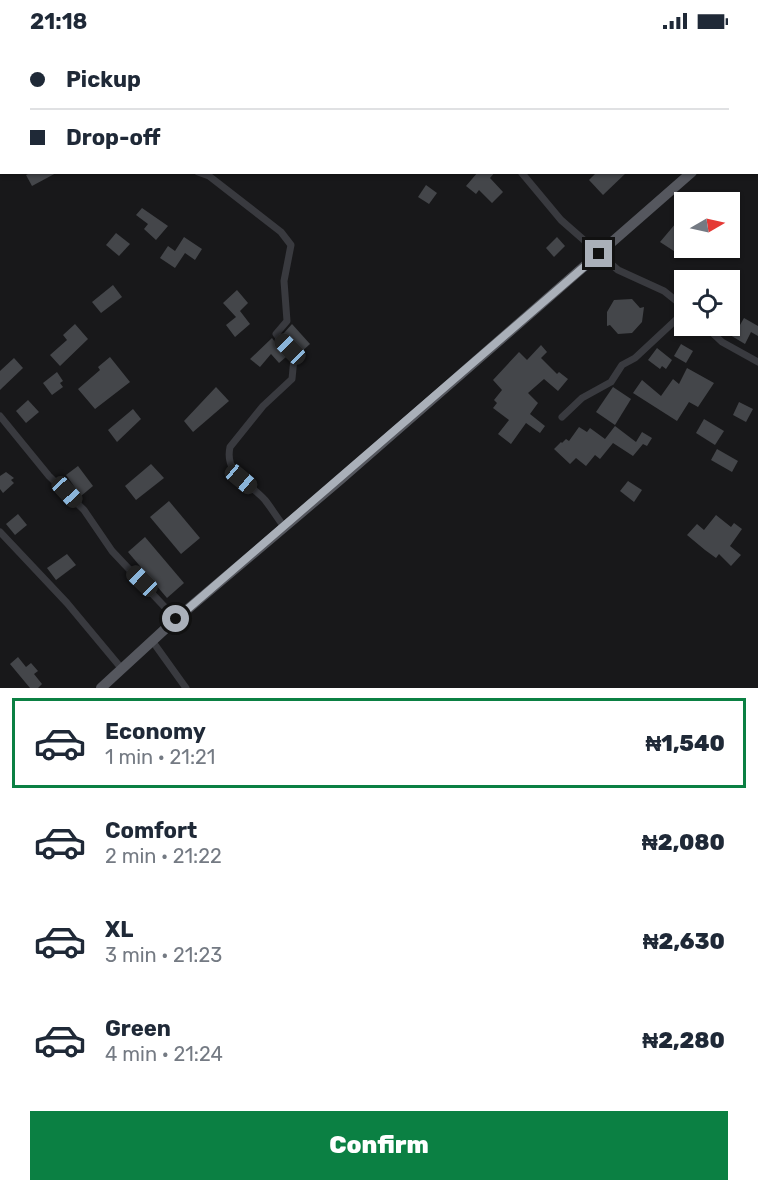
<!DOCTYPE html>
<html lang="en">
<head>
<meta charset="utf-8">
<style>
	body { margin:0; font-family:Rubik,sans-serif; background:#f6f6f7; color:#1f2937; height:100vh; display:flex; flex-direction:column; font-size:22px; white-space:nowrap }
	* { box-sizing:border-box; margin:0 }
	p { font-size:20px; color:#747a83 }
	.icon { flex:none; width:33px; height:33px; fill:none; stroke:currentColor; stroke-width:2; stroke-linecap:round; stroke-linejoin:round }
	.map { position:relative; height:646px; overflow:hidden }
	.side { display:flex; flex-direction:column; background:#fff; flex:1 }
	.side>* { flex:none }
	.guide { position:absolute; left:0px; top:0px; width:759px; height:132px; box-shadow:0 2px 4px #0004; display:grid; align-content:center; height:132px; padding:0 30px; background:#fff }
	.needle { width:39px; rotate:81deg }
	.tools { position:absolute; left:674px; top:150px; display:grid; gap:12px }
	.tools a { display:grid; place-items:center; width:66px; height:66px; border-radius:0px; background:#fff; box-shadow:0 2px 4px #0004; font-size:30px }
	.end { position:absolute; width:27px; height:27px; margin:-14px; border:8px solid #aab0b9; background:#111; box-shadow:0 0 0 3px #111 }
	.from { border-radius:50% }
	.car { position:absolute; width:18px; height:36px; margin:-18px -9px; border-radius:8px; box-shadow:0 0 4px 2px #0007; background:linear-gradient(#222 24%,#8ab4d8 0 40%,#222 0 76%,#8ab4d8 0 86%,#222 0) }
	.guide b { display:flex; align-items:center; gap:21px; height:57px; font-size:22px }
	.guide b+b { border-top:2px solid #e0e1e3 }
	.guide i { width:15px; height:15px; background:#1f2937 }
	ul { padding:10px 0 0; list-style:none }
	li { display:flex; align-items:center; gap:18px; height:90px; margin:0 12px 9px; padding:0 18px; border:3px solid transparent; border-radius:0px }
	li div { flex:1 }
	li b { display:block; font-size:22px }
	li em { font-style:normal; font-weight:800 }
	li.on { border-color:#0b8043 }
	li>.icon { width:54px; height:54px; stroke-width:1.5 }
	.primary-button { display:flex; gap:12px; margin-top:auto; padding:12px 30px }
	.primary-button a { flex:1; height:69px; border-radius:0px; background:#0b8043; color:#fff; font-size:24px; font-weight:800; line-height:69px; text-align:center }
	.status { display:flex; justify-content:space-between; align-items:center; height:42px; padding:0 30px; background:#fff; direction:ltr }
	.status svg { height:16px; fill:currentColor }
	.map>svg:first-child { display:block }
	.building { fill:#44464a }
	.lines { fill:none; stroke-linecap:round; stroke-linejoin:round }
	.minor { stroke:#393a3f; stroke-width:7 }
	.primary { stroke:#55575e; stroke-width:10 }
	.route { stroke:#aab0b9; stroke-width:8 }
</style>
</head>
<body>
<div class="status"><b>21:18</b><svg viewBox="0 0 49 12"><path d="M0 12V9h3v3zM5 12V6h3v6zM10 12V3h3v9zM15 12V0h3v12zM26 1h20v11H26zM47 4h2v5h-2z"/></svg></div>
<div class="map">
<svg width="758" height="646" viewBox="0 0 758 646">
	<rect width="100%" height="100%" fill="#18181a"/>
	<g class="building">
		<path d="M32,130h26l-26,14 -6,-11z"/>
		<path d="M478,130h17l-5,6 13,14 -11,11 -13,-13 -3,4 -10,-8z"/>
		<path d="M597,130h30l-24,23 -14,-15z"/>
		<path d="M426,143l11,8 -8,11 -11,-7z"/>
		<path d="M142,166l26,18 -12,14 -12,-11 4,-5 -12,-9z"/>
		<path d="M684,178v28l-4,7 -20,-13 16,-19 3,3z"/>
		<path d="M116,191l14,11 -11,12 -13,-11z"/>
		<path d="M184,195l18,12 -7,11 -10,-7 -10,15 -15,-10 8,-12 7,5z"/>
		<path d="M557,195l8,9 -11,11 -8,-9z"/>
		<path d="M113,243l9,12 -21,16 -9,-11z"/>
		<path d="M237,248l11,13 -8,8 10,13 -15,13 -9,-12 10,-8 -13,-14z"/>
		<path d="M632,257l8,9 4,-1 -2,15 -10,11 -14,1 -8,-9 -3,1v-14l7,-12z"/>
		<path d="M729,276l11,7 4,-7 14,8v10l-7,-4 -6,12 -30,-18h14z"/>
		<path d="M75,282l13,15 -28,27 -10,-11 17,-15 -4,-5z"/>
		<path d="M292,282l18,20 -11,10 -16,-20z"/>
		<path d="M272,296l14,19 -7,6 -8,-9 -11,13 -10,-8z"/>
		<path d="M681,302l12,7 -7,12 -12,-7z"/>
		<path d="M541,303l6,7 -6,6 16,16 2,-2 9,7 -10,12 -14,-12 -16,14 10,10 -8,11 15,12 -5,7 -14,-10 -15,21 -13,-10 11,-14 -16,-12 4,-5 -3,-3 8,-10 -9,-10 26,-28 8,8z"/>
		<path d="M657,306l15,12 -6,9 -4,-3 -2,3 -12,-9z"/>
		<path d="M110,315l20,25 -35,27 -17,-20 22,-19 -2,-3z"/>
		<path d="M14,316l9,10 -23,22v-19z"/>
		<path d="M687,326l27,15 -16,24 -9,-5 -12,19 -44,-28 9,-13 19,16 12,-17 6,5z"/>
		<path d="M57,330l6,9 -3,2 3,4 -11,8 -9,-12z"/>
		<path d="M216,345l13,14 -36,31 -9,-11z"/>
		<path d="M613,345l18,12 -16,26 -19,-13z"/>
		<path d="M28,358l11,12 -13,11 -10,-12z"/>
		<path d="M739,360l14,7 -7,13 -13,-7z"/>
		<path d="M133,367l8,10 -24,23 -9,-12z"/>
		<path d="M704,377l20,12 -9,14 -19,-12z"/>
		<path d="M615,384l21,16 6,-10 10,6 -5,8 -4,-2 -10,12 -20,-13 -13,16 -5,-4 -9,11 -10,-8 -6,6 -16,-15 7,-7 1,1 4,-4 3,2 10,-14 8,5 3,-4 15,11z"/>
		<path d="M717,407l21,12 -6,11 -21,-12z"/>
		<path d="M151,422l13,14 -28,22 -11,-14z"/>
		<path d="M78,424l15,20 -12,10 -15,-21z"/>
		<path d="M6,430l8,6 -3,2 3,3 -11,10 -3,-4v-13z"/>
		<path d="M628,439l14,9 -8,12 -14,-11z"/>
		<path d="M169,459l31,37 -19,16 -31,-37z"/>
		<path d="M18,472l9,11 -12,10 -9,-11z"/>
		<path d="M716,473l15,12 3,-4 8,6 -12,17 11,9 -10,11 -12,-12 -3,4 -11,-8 -18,-15 10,-11 7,6z"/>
		<path d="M145,495l39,46 -17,15 -39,-46z"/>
		<path d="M67,512l9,11 -20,15 -9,-12z"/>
		<path d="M18,615l8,10 5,-4 7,8 -4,3 8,10 -4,4h-8l-20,-24z"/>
	</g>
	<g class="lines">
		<g class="minor">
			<path d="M339,0l2,2"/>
			<path d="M243,2v-2"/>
			<path d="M198,130l11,4 72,56 10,13 -7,36 3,40 -11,13 18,24 -2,21 -29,27 -33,41c-6,27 20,36 35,53 7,9 13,19 20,28"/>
			<path d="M521,130l40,48 57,50 46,21 20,16"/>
			<path d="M705,284l17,16 36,20"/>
			<path d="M0,374l49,60 35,34 28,41 64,68"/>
			<path d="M562,375l20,-19 29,-16 11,-17 13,-7 44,-41 5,-9"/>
			<path d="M0,490l67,71 55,66"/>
			<path d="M153,600l33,46"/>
		</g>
		<g class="primary">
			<path d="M758,73v-1"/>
			<path d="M101,646l75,-69 164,-139 352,-308"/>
		</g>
	</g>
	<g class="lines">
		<path class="route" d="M176,577l423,-365"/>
	</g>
</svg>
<div class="tools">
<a><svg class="needle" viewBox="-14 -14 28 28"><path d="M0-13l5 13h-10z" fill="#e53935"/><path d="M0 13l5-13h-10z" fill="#747a83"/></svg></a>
<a><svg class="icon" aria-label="locate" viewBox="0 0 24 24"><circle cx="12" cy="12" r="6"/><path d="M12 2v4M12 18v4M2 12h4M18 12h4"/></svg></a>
</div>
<i class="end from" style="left:176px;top:577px"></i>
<i class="end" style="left:599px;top:212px"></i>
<i class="car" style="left:290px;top:307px;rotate:315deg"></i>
<i class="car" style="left:241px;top:437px;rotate:130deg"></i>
<i class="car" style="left:67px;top:450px;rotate:137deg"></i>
<i class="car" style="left:142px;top:539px;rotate:314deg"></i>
<div class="guide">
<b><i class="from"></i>Pickup</b>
<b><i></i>Drop-off</b>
</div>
</div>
<section class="side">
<ul>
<li class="on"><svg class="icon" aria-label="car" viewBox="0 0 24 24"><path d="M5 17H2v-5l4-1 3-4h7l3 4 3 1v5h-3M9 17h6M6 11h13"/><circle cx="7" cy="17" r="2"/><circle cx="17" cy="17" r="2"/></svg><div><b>Economy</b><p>1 min · 21:21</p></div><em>₦1,540</em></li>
<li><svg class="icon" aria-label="car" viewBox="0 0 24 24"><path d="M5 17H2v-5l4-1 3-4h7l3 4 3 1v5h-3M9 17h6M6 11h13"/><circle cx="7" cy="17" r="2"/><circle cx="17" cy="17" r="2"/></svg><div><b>Comfort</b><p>2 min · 21:22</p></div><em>₦2,080</em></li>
<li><svg class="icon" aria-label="car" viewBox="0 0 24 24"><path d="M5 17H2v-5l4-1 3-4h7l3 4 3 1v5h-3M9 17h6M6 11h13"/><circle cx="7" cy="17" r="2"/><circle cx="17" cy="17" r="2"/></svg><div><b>XL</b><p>3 min · 21:23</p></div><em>₦2,630</em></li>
<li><svg class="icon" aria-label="car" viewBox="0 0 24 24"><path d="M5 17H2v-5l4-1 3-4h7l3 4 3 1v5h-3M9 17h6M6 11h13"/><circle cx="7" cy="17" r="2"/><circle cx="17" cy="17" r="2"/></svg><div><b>Green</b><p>4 min · 21:24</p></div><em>₦2,280</em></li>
</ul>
<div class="primary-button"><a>Confirm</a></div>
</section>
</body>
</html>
